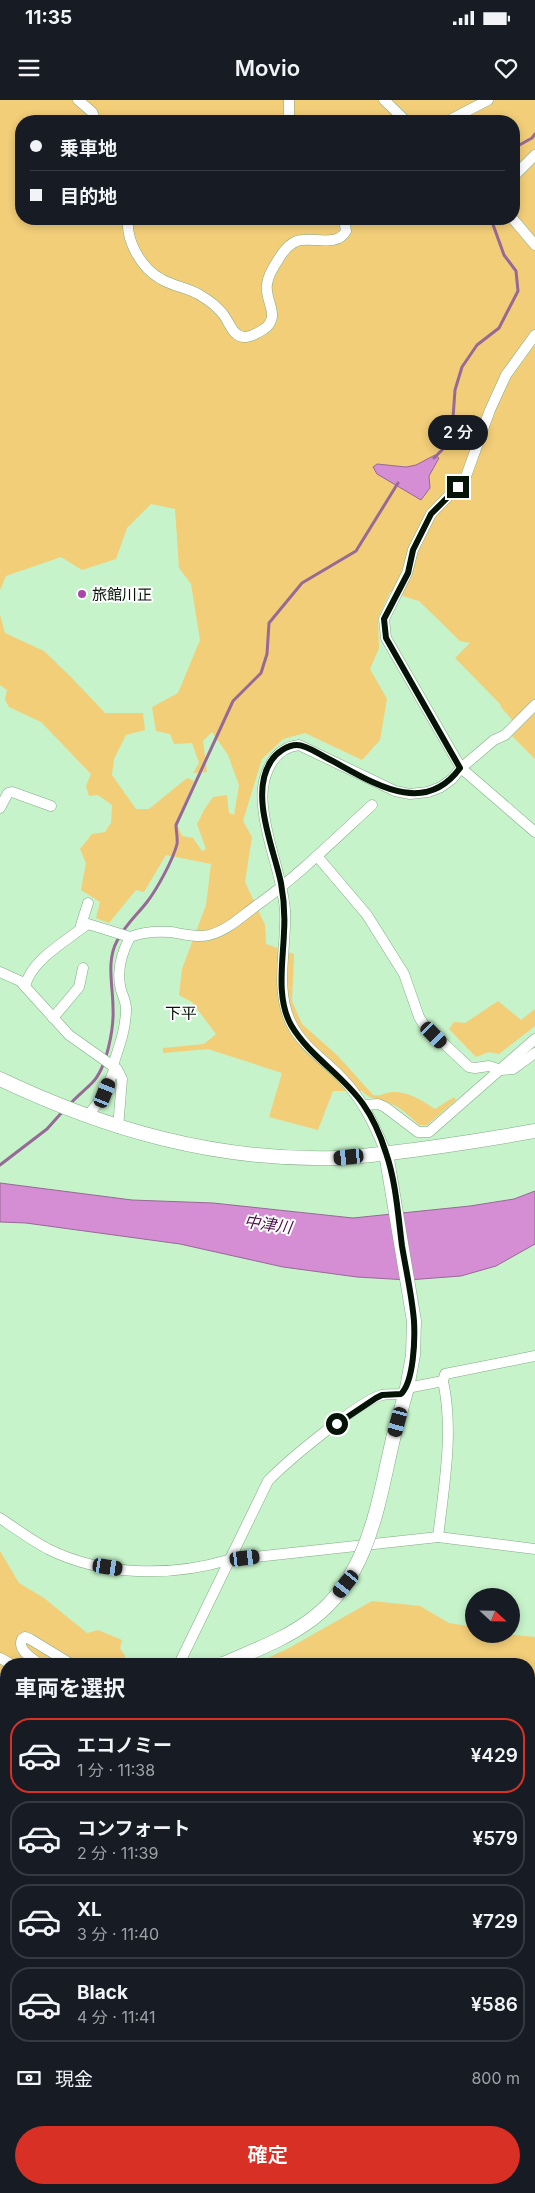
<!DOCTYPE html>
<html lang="ja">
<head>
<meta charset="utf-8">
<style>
	body { margin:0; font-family:Inter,"Noto Sans JP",sans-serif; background:#20242c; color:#f1f3f6; height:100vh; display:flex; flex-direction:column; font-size:19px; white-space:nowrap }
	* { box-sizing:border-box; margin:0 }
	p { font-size:16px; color:#9ea1a6 }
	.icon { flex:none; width:28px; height:28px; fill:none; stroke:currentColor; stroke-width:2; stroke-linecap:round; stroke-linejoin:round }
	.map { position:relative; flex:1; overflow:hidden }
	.details { position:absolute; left:0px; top:1558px; width:535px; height:536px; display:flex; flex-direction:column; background:#171b24; border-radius:20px 20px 0 0; box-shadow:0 2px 8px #0003 }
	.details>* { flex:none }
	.top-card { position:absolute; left:15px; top:15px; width:505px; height:110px; border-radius:20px; box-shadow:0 2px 8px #0003; display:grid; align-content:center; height:110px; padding:0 15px; background:#171b24 }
	.needle { width:32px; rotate:112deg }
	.tools { position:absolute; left:465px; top:1488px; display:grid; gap:10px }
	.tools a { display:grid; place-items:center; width:55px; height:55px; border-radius:50%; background:#171b24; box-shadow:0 2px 8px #0003; font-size:25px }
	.end { position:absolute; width:22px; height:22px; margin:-11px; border:6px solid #051407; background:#fff; box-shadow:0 0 0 2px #fff }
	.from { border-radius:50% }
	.bubble { position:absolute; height:35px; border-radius:18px; background:#171b24; box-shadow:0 2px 8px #0003; font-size:16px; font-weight:600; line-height:35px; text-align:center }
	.car { position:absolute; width:15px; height:30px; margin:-15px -8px; border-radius:6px; box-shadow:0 0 4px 1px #0007; background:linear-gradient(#222 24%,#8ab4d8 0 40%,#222 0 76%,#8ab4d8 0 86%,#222 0) }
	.top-card b { display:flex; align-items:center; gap:18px; height:48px; font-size:19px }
	.top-card b+b { border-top:1px solid #363941 }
	.top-card i { width:12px; height:12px; background:#f1f3f6 }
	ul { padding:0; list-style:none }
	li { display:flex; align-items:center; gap:15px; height:75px; margin:0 10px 8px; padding:0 5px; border:2px solid #363941; border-radius:20px }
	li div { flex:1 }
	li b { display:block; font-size:19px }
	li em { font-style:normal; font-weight:600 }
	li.active { border-color:#d93025 }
	li>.icon { width:45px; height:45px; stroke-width:1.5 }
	h2 { padding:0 15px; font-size:22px; line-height:60px }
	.pay { display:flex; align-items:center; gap:12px; height:55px; padding:0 15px; font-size:19px }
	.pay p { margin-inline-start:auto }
	.button { display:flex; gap:10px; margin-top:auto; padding:10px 15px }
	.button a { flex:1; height:58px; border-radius:30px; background:#d93025; color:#fff; font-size:20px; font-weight:600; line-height:58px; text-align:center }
	.status { display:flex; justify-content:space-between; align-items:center; height:35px; padding:0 25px; background:#171b24; direction:ltr }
	.status svg { height:14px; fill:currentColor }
	header { display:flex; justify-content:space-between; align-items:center; height:65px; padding:0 15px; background:#171b24; font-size:22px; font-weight:600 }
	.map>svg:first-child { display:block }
	.green { fill:#f2ce79; fill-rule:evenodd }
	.water { fill:#d58dd4; stroke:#976996 }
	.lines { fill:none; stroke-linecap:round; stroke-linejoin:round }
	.stream { stroke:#976996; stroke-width:3 }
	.minor-casing { stroke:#81ac85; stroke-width:11 }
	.tertiary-casing { stroke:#81ac85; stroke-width:15 }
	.minor { stroke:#fff; stroke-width:10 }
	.tertiary { stroke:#fff; stroke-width:14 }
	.tertiary-bridge-casing { stroke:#81ac85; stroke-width:15; stroke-linecap:butt }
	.tertiary-bridge { stroke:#fff; stroke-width:14 }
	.route { stroke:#051407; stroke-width:6 }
	.poi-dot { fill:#a945aa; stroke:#fff; stroke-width:2 }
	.labels { text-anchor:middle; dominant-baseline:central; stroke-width:4; stroke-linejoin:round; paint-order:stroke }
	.poi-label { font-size:15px; fill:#051407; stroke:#fff; text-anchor:start }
	.neighbourhood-label { font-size:16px; fill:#051407; stroke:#fff }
	.water-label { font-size:16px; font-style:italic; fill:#4d0b4e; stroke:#fff }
</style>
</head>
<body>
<div class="status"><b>11:35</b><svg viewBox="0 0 49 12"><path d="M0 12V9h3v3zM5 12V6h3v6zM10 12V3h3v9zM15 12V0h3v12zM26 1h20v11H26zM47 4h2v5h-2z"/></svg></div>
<header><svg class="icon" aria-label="menu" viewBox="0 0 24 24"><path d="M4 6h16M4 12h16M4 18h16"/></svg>Movio<svg class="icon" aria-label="heart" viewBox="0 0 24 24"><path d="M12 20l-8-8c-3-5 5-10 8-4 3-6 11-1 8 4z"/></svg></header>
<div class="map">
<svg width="535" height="2093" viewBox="0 0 535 2093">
	<rect width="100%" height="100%" fill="#c6f3ca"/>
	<g class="green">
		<path d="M0,0h535v659l-23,-23 7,-8 -19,-22 1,-1 -46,-47 15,-15 -10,-2 -41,-40 -29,-9 -12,26 1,30 -9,21 17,30 -7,41 -18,20 -57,-27 -22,6 -21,20 -19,62 9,16 -7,45 20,43 1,19 28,10 -2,47 10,23 36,32 35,39c8,2 12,-3 20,-3 17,0 28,8 42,17l19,-12 2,3 -29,25h-8c-10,-10 -19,-18 -32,-23 -12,-5 -15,-1 -25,-11h-29l-15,39 -49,-13 13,-44 -74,-24 -45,4v-5l41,-4 12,-10 -24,-32 -13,-7 3,-26 24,-64 5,-41 -45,-9 -22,37 -8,-2 -27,33 -13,-5 4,-16 -19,-12 5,-27 -6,-14 12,-15 13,-2 6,-9 1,-18 -14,-10 -9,1 -3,-10 5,-12 -50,-52 -32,-15 -4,-7 2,-10 -7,-5v-70l5,18 39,18 28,27 33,35h38l2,17 -19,5 -12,24 -2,16 24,34h13l38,-31 7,3 -18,41 6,14 11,2 9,13 4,-2 -9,-25 7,-14 9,-13 14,-2 2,18 5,2 5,-30 -11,-30 -16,-23 -9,9 4,31 -14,1 6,-10 -7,-20 -18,1 -4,-10 -14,-3 -4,-24 26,-14 22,-53 -9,-56 -12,-16 -4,-59 -24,-5 -24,24 -11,31 -34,11 -21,-13 -55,19 -6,14zM21,21h493v98h-493z"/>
		<path d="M498,901l23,19 14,-11v17l-36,28 -10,-2 -13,5 -27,-28 5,-7 11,1z"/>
		<path d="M0,1451l19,32 25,15 43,35 11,-3 24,10 -2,8 5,8v8h-119v21l-6,-4z"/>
		<path d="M372,1501l48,5 29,17 25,4v7h32l29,3v42h-6v-15h-274l34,-16z"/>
	</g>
	<g class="water">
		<path d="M435,355l4,3 -10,18 1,12 -9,12 -44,-26 -4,-7 4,-3 29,3 10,-2z"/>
		<path d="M0,1083l132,17 81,3 140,15 117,-12 44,-7 21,-8v53l-39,22 -35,10 -53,4 -51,-3 -74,-10 -103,-23 -154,-21 -26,-1z"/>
	</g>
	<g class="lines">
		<g class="stream">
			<path d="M514,48l18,-10 3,-4"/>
			<path d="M434,358l8,-8 11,-32 2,-28 7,-23 15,-22 22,-17 19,-37 -2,-20 -12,-16 -13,-36"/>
			<path d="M70,1004c7,-8 15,-14 22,-21 15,-15 22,-55 21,-75 0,-22 -7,-47 4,-67 8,-16 20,-26 30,-39 10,-13 26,-42 30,-58 1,-5 -1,-13 -1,-19l57,-124 28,-28 6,-19 2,-31 33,-40 54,-32 42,-68"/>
			<path d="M0,1065l47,-36 17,-19"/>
		</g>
		<g class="minor-casing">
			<g id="minor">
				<path d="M78,0l14,12 4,9"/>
				<path d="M384,0l22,21"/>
				<path d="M289,21v-21"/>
				<path d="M448,21l40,-21"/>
				<path d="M514,76l21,-21"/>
				<path d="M128,119c-2,22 13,49 33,60 13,8 30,9 42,18 7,4 15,11 20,17 7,9 10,24 23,23 7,-1 12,-4 18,-8 18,-13 0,-28 3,-45 1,-8 7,-18 11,-24 4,-7 11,-16 19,-19 14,-5 40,7 49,-10l-2,-12"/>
				<path d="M513,119l22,26"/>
				<path d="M535,235l-29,40 -16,35 -25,69 -34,35 -18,36 -6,23 -23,46 2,19 75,130 74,64"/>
				<path d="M0,708l8,-15 4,-1 39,14"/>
				<path d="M317,756l50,59 37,59 15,43 5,8 45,42 6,1 14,-2 12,4 12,-1 22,-16"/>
				<path d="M82,828l6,-4 42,13c-9,17 -14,34 -9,53 2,7 5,11 5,19 0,20 -7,38 -13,56"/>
				<path d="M130,837c12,-5 27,-6 41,-5 12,2 26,6 38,3 20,-5 35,-21 51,-32 40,-29 76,-65 112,-98"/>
				<path d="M0,872l20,9 49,54 48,34 5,10 -4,49"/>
				<path d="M25,886c7,-26 37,-42 57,-58l-1,-3 7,-22"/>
				<path d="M53,918l26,-31 4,-19"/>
				<path d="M364,1005l14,-1 7,3 33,25h11l106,-93"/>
				<path d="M87,1017l18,-24 10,-26"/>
				<path d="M386,1053c-11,-27 -23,-53 -44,-75 -16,-17 -40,-32 -51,-55 -17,-35 -4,-76 -6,-113 -3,-35 -19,-68 -22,-104 -3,-25 7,-58 36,-61l96,46 15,3 18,-2 13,-5 11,-8 9,-11 33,-28 11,-5 30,-30"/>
				<path d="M443,1281l2,-7 90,-18"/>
				<path d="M0,1418c16,11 31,22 48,31 54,27 123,28 180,11l210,-23"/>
				<path d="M0,1558l11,6"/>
				<path d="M39,1564c-8,-7 -22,-14 -17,-25l3,-2 5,2 41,25"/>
				<path d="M179,1564l89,-183c17,-18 92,-81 114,-86 6,-1 13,-1 19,-1l6,-6 36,-7c11,50 1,105 -5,156l97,12"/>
				<path d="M0,1579l6,5 -1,7"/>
				<path d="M529,1630h6"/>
				<path d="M0,1993l6,-4"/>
				<path d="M529,2019h6"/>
				<path d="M448,2088v5"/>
				<path d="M323,2093l2,-2 37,-2v4"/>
			</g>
		</g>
		<g class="tertiary-casing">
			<g id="tertiary">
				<path d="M0,979c107,51 216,82 336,79 15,0 30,-3 45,-4 52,-6 103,-14 154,-23"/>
				<path d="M386,1053l28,168 -1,34 -6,33 -14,51"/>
				<path d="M165,2088v5"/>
			</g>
		</g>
		<use href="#minor" class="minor"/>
		<use href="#tertiary" class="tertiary"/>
		<g class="tertiary-bridge-casing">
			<path id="tertiary-bridge" d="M223,1564c30,-13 63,-25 89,-45 57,-42 66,-116 81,-180"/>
		</g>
		<use href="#tertiary-bridge" class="tertiary-bridge"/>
	</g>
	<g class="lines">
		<path class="route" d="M337,1324l39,-26 6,-3 19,-1c13,-13 14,-55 13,-73 -2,-25 -8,-51 -12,-75 -4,-31 -6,-64 -16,-93 -5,-16 -13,-35 -23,-49 -20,-29 -54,-48 -72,-79 -15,-27 -8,-63 -7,-93 1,-16 0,-33 -3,-49 -7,-34 -32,-89 -10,-122 5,-8 16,-16 26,-16 9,0 20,8 28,12 43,22 97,63 135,11l-74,-130 -2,-19 24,-46 5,-23 18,-36 27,-27"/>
	</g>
	<circle class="poi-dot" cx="82" cy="494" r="5"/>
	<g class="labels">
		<g class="poi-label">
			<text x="92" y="494">旅館川正</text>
		</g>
		<g class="neighbourhood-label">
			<text x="181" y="913">下平</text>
		</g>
		<g class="water-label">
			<text transform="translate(268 1124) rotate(8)">中津川</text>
		</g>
	</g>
</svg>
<div class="tools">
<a><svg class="needle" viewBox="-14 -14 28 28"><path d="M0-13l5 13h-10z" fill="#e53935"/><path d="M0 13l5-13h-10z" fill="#9ea1a6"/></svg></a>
</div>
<i class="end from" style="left:337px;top:1324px"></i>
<i class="end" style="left:458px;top:387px"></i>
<div class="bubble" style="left:428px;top:315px;width:60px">2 分</div>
<i class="car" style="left:434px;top:935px;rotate:136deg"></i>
<i class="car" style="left:105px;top:993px;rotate:22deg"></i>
<i class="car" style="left:349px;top:1057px;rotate:264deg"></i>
<i class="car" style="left:398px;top:1322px;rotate:195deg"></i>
<i class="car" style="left:245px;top:1458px;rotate:83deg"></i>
<i class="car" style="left:108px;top:1467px;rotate:99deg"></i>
<i class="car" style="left:346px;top:1484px;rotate:219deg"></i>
<div class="top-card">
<b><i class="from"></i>乗車地</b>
<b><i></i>目的地</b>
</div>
<section class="details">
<h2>車両を選択</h2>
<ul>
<li class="active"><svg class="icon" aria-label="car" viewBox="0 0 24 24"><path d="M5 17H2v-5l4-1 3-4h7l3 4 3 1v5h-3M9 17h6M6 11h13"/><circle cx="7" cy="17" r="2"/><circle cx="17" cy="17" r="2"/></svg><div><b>エコノミー</b><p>1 分 · 11:38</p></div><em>¥429</em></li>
<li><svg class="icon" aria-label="car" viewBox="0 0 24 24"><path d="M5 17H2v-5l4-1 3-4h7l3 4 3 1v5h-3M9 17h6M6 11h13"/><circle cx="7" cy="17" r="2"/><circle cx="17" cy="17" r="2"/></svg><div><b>コンフォート</b><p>2 分 · 11:39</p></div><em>¥579</em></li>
<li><svg class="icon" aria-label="car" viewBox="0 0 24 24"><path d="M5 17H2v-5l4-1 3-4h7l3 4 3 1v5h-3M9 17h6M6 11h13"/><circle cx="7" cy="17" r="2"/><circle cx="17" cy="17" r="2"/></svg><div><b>XL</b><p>3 分 · 11:40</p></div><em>¥729</em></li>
<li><svg class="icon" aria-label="car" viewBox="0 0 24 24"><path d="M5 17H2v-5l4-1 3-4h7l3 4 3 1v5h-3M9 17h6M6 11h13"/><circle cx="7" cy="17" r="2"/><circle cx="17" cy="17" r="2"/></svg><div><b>Black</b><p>4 分 · 11:41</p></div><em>¥586</em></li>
</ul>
<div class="pay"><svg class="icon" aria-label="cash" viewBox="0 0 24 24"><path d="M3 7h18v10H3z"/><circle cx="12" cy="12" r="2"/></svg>現金<p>800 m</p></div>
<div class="button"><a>確定</a></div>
</section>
</div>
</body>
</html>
